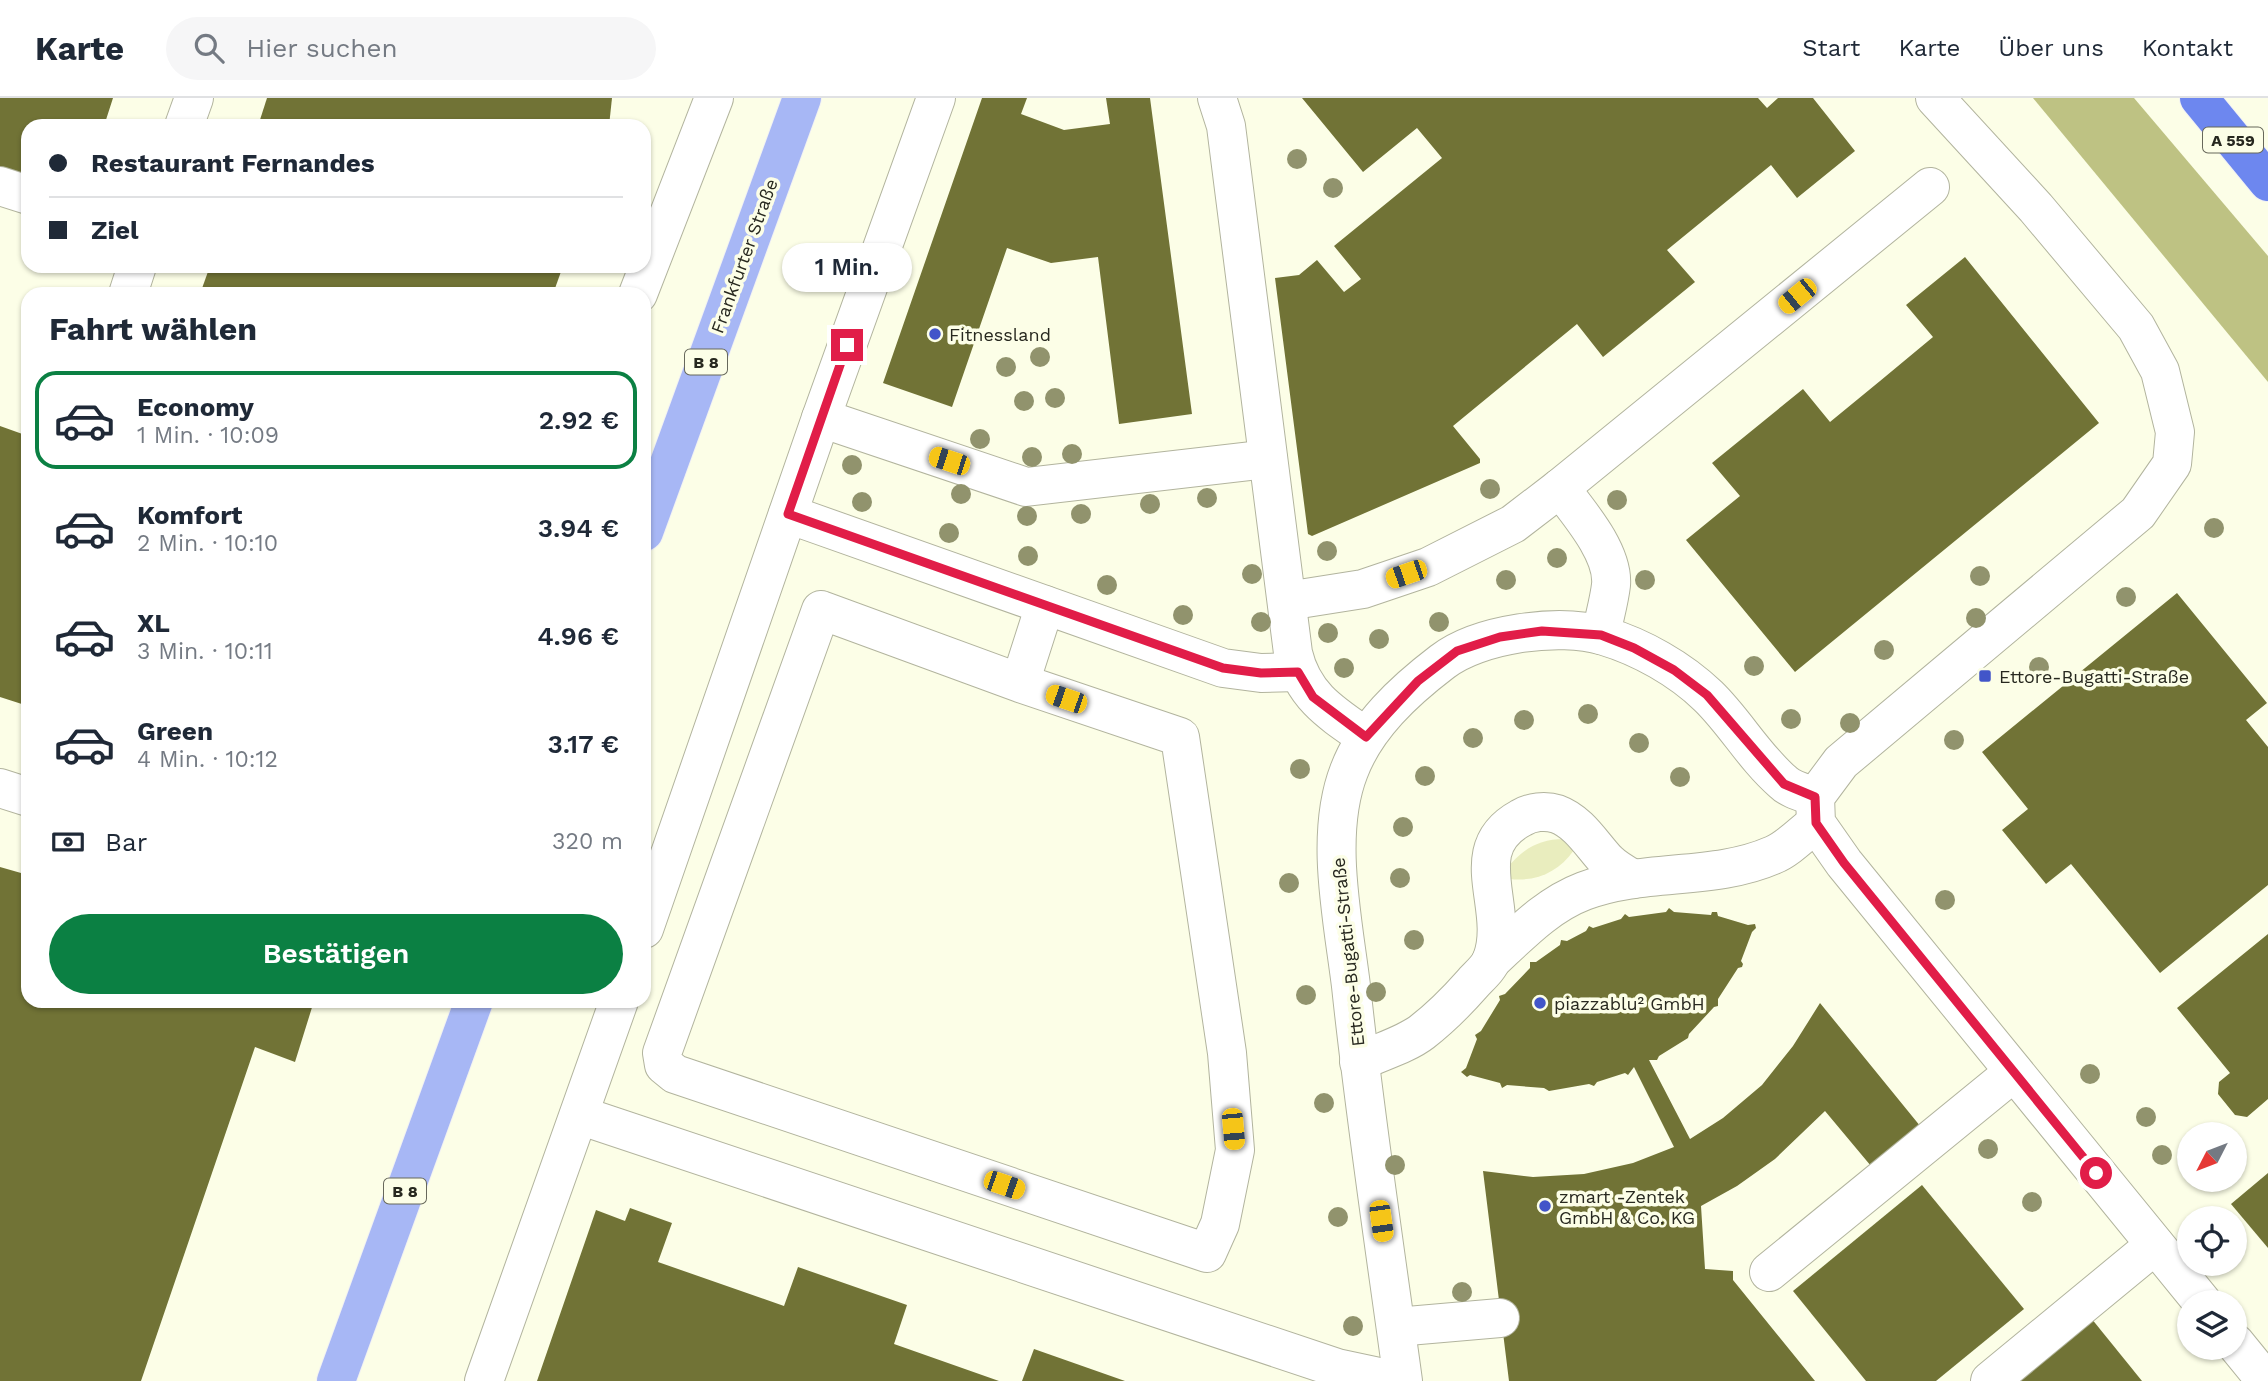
<!DOCTYPE html>
<html lang="de">
<head>
<meta charset="utf-8">
<style>
	body { margin:0; font-family:"Work Sans",sans-serif; background:#f6f6f7; color:#1f2937; height:100vh; display:flex; flex-direction:column; font-size:26px; white-space:nowrap }
	* { box-sizing:border-box; margin:0 }
	p { font-size:23px; color:#747a83 }
	.icon { flex:none; width:38px; height:38px; fill:none; stroke:currentColor; stroke-width:2; stroke-linecap:round; stroke-linejoin:round }
	.map { position:relative; flex:1; overflow:hidden }
	.details { position:absolute; left:21px; top:189px; width:630px; height:721px; display:flex; flex-direction:column; background:#fff; border-radius:21px; box-shadow:0 2px 5px #0004 }
	.details>* { flex:none }
	.top-card { position:absolute; left:21px; top:21px; width:630px; height:154px; border-radius:21px; box-shadow:0 2px 5px #0004; display:grid; align-content:center; height:154px; padding:0 28px; background:#fff }
	.needle { width:46px; rotate:228deg }
	.tools { position:absolute; left:2177px; top:1024px; display:grid; gap:14px }
	.tools a { display:grid; place-items:center; width:70px; height:70px; border-radius:50%; background:#fff; box-shadow:0 2px 5px #0004; font-size:35px }
	.end { position:absolute; width:32px; height:32px; margin:-16px; border:9px solid #e11d48; background:#fff; box-shadow:0 0 0 4px #fff }
	.from { border-radius:50% }
	.bubble { position:absolute; height:49px; border-radius:24px; background:#fff; box-shadow:0 2px 5px #0004; font-size:23px; font-weight:600; line-height:49px; text-align:center }
	.car { position:absolute; width:21px; height:42px; margin:-21px -10px; border-radius:9px; box-shadow:0 0 5px 2px #0007; background:linear-gradient(#f5c518 24%,#345 0 40%,#f5c518 0 76%,#345 0 86%,#f5c518 0) }
	.top-card b { display:flex; align-items:center; gap:24px; height:66px; font-size:26px }
	.top-card b+b { border-top:2px solid #e0e1e3 }
	.top-card i { width:18px; height:18px; background:#1f2937 }
	ul { padding:0; list-style:none }
	li { display:flex; align-items:center; gap:21px; height:98px; margin:0 14px 10px; padding:0 14px; border:4px solid transparent; border-radius:21px }
	li div { flex:1 }
	li b { display:block; font-size:26px }
	li em { font-style:normal; font-weight:600 }
	li.selected { border-color:#0b8043 }
	li>.icon { width:63px; height:63px; stroke-width:1.5 }
	h2 { padding:0 28px; font-size:32px; line-height:84px }
	.pay { display:flex; align-items:center; gap:18px; height:77px; padding:0 28px; font-size:26px }
	.pay p { margin-inline-start:auto }
	.button { display:flex; gap:14px; margin-top:auto; padding:14px 28px }
	.button a { flex:1; height:80px; border-radius:42px; background:#0b8043; color:#fff; font-size:28px; font-weight:600; line-height:80px; text-align:center }
	header { display:flex; align-items:center; gap:42px; box-sizing:border-box; height:98px; padding:0 35px; background:#fff; border-bottom:2px solid #e0e1e3 }
	header strong { font-size:33px }
	nav { display:flex; gap:38px; margin-inline-start:auto; font-size:24px }
	.search { width:490px; height:63px; background:#f6f6f7; display:flex; align-items:center; gap:18px; box-sizing:border-box; padding:0 24px; border-radius:38px; color:#747a83; font-size:26px }
	.map>svg:first-child { display:block }
	.green { fill:#e9edbe }
	.forest { fill:#bec283 }
	.building { fill:#717336 }
	.lines { fill:none; stroke-linecap:round; stroke-linejoin:round }
	.minor-casing { stroke:#b2b49e; stroke-width:40 }
	.major-casing { stroke:#f2f2f2; stroke-width:40 }
	.highway-casing { stroke:#f2f2f2; stroke-width:40 }
	.minor { stroke:#fff; stroke-width:38 }
	.major { stroke:#a7b7f5; stroke-width:38 }
	.highway { stroke:#6d87ef; stroke-width:38 }
	.tree { fill:#91936d }
	.route { stroke:#e11d48; stroke-width:9 }
	.poi-dot { fill:#4255c9; stroke:#fcfee7; stroke-width:2.5 }
	.labels { text-anchor:middle; dominant-baseline:central; stroke-width:7; stroke-linejoin:round; paint-order:stroke }
	.shield { fill:#fcfee7; stroke:#67685b; stroke-width:2 }
	.shield-label { font-size:16px; font-weight:bold; fill:#27281f }
	.street-label { font-size:18px; fill:#27281f; stroke:#fcfee7 }
	.poi-label { font-size:18px; fill:#27281f; stroke:#fcfee7; text-anchor:start }
</style>
</head>
<body>
<header>
<strong>Karte</strong>
<div class="search"><svg class="icon" aria-label="search" viewBox="0 0 24 24"><circle cx="10" cy="10" r="6"/><path d="M15 15l6 6"/></svg>Hier suchen</div>
<nav><a>Start</a><a>Karte</a><a>Über uns</a><a>Kontakt</a></nav>
</header>
<div class="map">
<svg width="2268" height="1283" viewBox="0 0 2268 1283">
	<rect width="100%" height="100%" fill="#fcfee7"/>
	<path class="green" d="M1564,741l10,11c-15,22 -38,32 -64,29l-3,-11c16,-19 32,-29 57,-29z"/>
	<path class="forest" d="M2033,0h101l134,158v126z"/>
	<g class="building">
		<path d="M0,0h113l-9,28h-76v51l-28,-9z"/>
		<path d="M267,0h345l-3,28h-351z"/>
		<path d="M982,0h45l-6,16 43,16 46,-6 -4,-26h44l42,316 -73,10 -21,-167 -47,6 -44,-15 -55,159 -69,-24z"/>
		<path d="M1302,0h456l9,10 11,-10h35l42,53 -58,47 -26,-33 -104,85 28,32 -33,27 -59,48 -26,-33 -124,102 27,33v4l-168,73 -4,-2 -33,-256 24,-3 18,-15 27,32 17,-13 -27,-33 108,-88 -25,-30 -54,44z"/>
		<path d="M1965,159l134,166 -304,249 -109,-132 54,-44 -28,-33 91,-74 27,33 50,-41 53,-44 -27,-32z"/>
		<path d="M210,168h353l-10,28h-353z"/>
		<path d="M0,328l28,10v270l-28,-9z"/>
		<path d="M2177,495l90,110 -21,17 22,27v138l-108,88 -89,-109 -25,20 -44,-54 26,-21 -46,-57z"/>
		<path d="M0,769l28,8v126h286l-19,61 -40,-15 -114,334h-141z"/>
		<path d="M1669,810l5,4 37,3 1,-3h5l1,4 30,9 7,-1 1,4 -4,4 -11,29 2,3 -1,3 -4,1 -20,31v7l-4,1 -25,27 -1,4 -29,18 -2,4h-8l41,79 33,-21 39,-33 31,-39 27,-43 105,129 -49,40 -51,-61 -50,48 -38,27 -36,20 4,63 28,2v9l82,101h-306l-26,-210 50,6 51,-3 49,-11 41,-16 -40,-80 -6,8 -3,-2 -28,9 -3,4 -5,-2 -40,7 -5,-3 -37,-3 -5,3 -2,-5 -30,-8 -3,2 -6,-5 5,-4 11,-29 -2,-4 6,-4 19,-31 -1,-4 6,-2 25,-26v-6h6l24,-17 1,-5 6,1 19,-10 3,-5 4,2 28,-9 4,-5 4,3 37,-5z"/>
		<path d="M2268,836v165l-21,18 -12,-2 -17,-21 1,-12 11,-9 -53,-65z"/>
		<path d="M2268,1075v75l-37,-44z"/>
		<path d="M1922,1087l102,124 -88,72h-70l-73,-90z"/>
		<path d="M630,1110l42,15 -14,39 126,44 14,-39 109,38 -13,39 105,37h-462l59,-171 29,11z"/>
		<path d="M2091,1220l51,63h-128z"/>
		<path d="M1034,1251l91,32h-103z"/>
	</g>
	<g class="lines">
		<g class="minor-casing">
			<g id="minor">
				<path d="M1217,0l9,28 67,527c10,43 38,60 73,84"/>
				<path d="M1935,0l101,110 100,119 24,44 15,61 -3,32 -34,49 -297,249 -26,35 1,26 28,40 358,439"/>
				<path d="M184,28l10,-28"/>
				<path d="M0,88l28,9"/>
				<path d="M128,196l9,-28"/>
				<path d="M638,196l76,-196"/>
				<path d="M821,320l205,69 242,-28"/>
				<path d="M1560,390c19,25 54,65 51,97 -2,17 -7,33 -10,50"/>
				<path d="M788,416l435,154 38,5 37,-1"/>
				<path d="M1287,503l76,-12 65,-22 85,-43 47,-36 370,-301"/>
				<path d="M1020,585l160,54 47,316 8,97 -15,74 -13,29 -532,-179 -11,-9 -2,-12 159,-443 199,73 25,-78"/>
				<path d="M0,690l28,9"/>
				<path d="M644,831l177,-511 115,-320"/>
				<path d="M1491,863c29,-27 56,-56 93,-70 61,-23 130,-10 189,-36 15,-6 30,-22 43,-32"/>
				<path d="M1359,964c20,-10 46,-17 63,-30 18,-14 35,-31 50,-48 6,-7 17,-16 20,-25 19,-52 -30,-109 29,-141 10,-6 24,-8 36,-4 22,8 35,31 50,47 7,7 17,13 26,18"/>
				<path d="M579,1017l758,253 61,13"/>
				<path d="M1769,1174l245,-200"/>
				<path d="M1396,1229l104,-9"/>
				<path d="M2235,1245l31,38"/>
				<path d="M484,1283l135,-380"/>
				<path d="M1403,1283c-18,-132 -38,-263 -52,-395 -8,-66 -27,-151 -2,-215 17,-45 55,-80 93,-109 36,-28 117,-40 162,-26 37,11 76,33 104,60 27,26 46,61 75,86 8,8 22,11 32,15"/>
				<path d="M1990,1283l165,-136"/>
			</g>
		</g>
		<g class="major-casing">
			<g id="major">
				<path d="M644,434l158,-434"/>
				<path d="M336,1283l138,-380"/>
			</g>
		</g>
		<g class="highway-casing">
			<path id="highway" d="M2199,0l69,84"/>
		</g>
		<use href="#minor" class="minor"/>
		<use href="#major" class="major"/>
		<use href="#highway" class="highway"/>
	</g>
	<g class="tree">
		<circle cx="1297" cy="61" r="10"/>
		<circle cx="1333" cy="90" r="10"/>
		<circle cx="1040" cy="259" r="10"/>
		<circle cx="1006" cy="269" r="10"/>
		<circle cx="1055" cy="300" r="10"/>
		<circle cx="1024" cy="303" r="10"/>
		<circle cx="980" cy="341" r="10"/>
		<circle cx="1072" cy="356" r="10"/>
		<circle cx="1032" cy="359" r="10"/>
		<circle cx="852" cy="367" r="10"/>
		<circle cx="1490" cy="391" r="10"/>
		<circle cx="961" cy="396" r="10"/>
		<circle cx="1207" cy="400" r="10"/>
		<circle cx="1617" cy="402" r="10"/>
		<circle cx="862" cy="404" r="10"/>
		<circle cx="1150" cy="406" r="10"/>
		<circle cx="1081" cy="416" r="10"/>
		<circle cx="1027" cy="418" r="10"/>
		<circle cx="2214" cy="430" r="10"/>
		<circle cx="949" cy="435" r="10"/>
		<circle cx="1327" cy="453" r="10"/>
		<circle cx="1028" cy="458" r="10"/>
		<circle cx="1557" cy="460" r="10"/>
		<circle cx="1252" cy="476" r="10"/>
		<circle cx="1980" cy="478" r="10"/>
		<circle cx="1506" cy="482" r="10"/>
		<circle cx="1645" cy="482" r="10"/>
		<circle cx="1107" cy="487" r="10"/>
		<circle cx="2126" cy="499" r="10"/>
		<circle cx="1183" cy="517" r="10"/>
		<circle cx="1976" cy="520" r="10"/>
		<circle cx="1261" cy="524" r="10"/>
		<circle cx="1439" cy="524" r="10"/>
		<circle cx="1328" cy="535" r="10"/>
		<circle cx="1379" cy="541" r="10"/>
		<circle cx="1884" cy="552" r="10"/>
		<circle cx="1754" cy="568" r="10"/>
		<circle cx="2039" cy="569" r="10"/>
		<circle cx="1344" cy="570" r="10"/>
		<circle cx="1588" cy="616" r="10"/>
		<circle cx="1791" cy="621" r="10"/>
		<circle cx="1524" cy="622" r="10"/>
		<circle cx="1850" cy="625" r="10"/>
		<circle cx="1473" cy="640" r="10"/>
		<circle cx="1954" cy="642" r="10"/>
		<circle cx="1639" cy="645" r="10"/>
		<circle cx="1300" cy="671" r="10"/>
		<circle cx="1425" cy="678" r="10"/>
		<circle cx="1680" cy="679" r="10"/>
		<circle cx="1403" cy="729" r="10"/>
		<circle cx="1400" cy="780" r="10"/>
		<circle cx="1289" cy="785" r="10"/>
		<circle cx="1945" cy="802" r="10"/>
		<circle cx="1414" cy="842" r="10"/>
		<circle cx="1376" cy="894" r="10"/>
		<circle cx="1306" cy="897" r="10"/>
		<circle cx="2090" cy="976" r="10"/>
		<circle cx="1324" cy="1005" r="10"/>
		<circle cx="2146" cy="1019" r="10"/>
		<circle cx="1988" cy="1051" r="10"/>
		<circle cx="2162" cy="1057" r="10"/>
		<circle cx="1395" cy="1067" r="10"/>
		<circle cx="2032" cy="1104" r="10"/>
		<circle cx="1338" cy="1119" r="10"/>
		<circle cx="1462" cy="1194" r="10"/>
		<circle cx="1353" cy="1228" r="10"/>
	</g>
	<g class="lines">
		<path class="route" d="M847,247l-59,169 435,154 38,5 37,-1 15,25 53,40 52,-56 39,-30 43,-14 42,-6 59,4 33,13 40,22 33,25 77,89 31,13 1,26 28,40 252,310"/>
	</g>
	<g class="poi-dot">
		<circle cx="935" cy="236" r="7"/>
		<rect x="1978" y="571" width="14" height="14" rx="3.5"/>
		<circle cx="1540" cy="905" r="7"/>
		<circle cx="1545" cy="1108" r="7"/>
	</g>
	<g class="labels">
		<g class="shield">
			<rect x="2203" y="29.5" width="60" height="25" rx="5"/>
			<rect x="685" y="251.5" width="42" height="25" rx="5"/>
			<rect x="384" y="1080.5" width="42" height="25" rx="5"/>
		</g>
		<g class="shield-label">
			<text x="2233" y="42">A 559</text>
			<text x="706" y="264">B 8</text>
			<text x="405" y="1093">B 8</text>
		</g>
		<g class="street-label">
			<text transform="translate(744 158) rotate(-70)">Frankfurter Straße</text>
			<text transform="translate(1348 854) rotate(-96)">Ettore-Bugatti-Straße</text>
		</g>
		<g class="poi-label">
			<text x="949" y="236">Fitnessland</text>
			<text x="1999" y="578">Ettore-Bugatti-Straße</text>
			<text x="1554" y="905">piazzablu² GmbH</text>
			<text x="1559" y="1098">zmart -Zentek<tspan x="1559" dy="21">GmbH &amp; Co. KG</tspan></text>
		</g>
	</g>
</svg>
<div class="tools">
<a><svg class="needle" viewBox="-14 -14 28 28"><path d="M0-13l5 13h-10z" fill="#e53935"/><path d="M0 13l5-13h-10z" fill="#747a83"/></svg></a>
<a><svg class="icon" aria-label="locate" viewBox="0 0 24 24"><circle cx="12" cy="12" r="6"/><path d="M12 2v4M12 18v4M2 12h4M18 12h4"/></svg></a>
<a><svg class="icon" aria-label="layers" viewBox="0 0 24 24"><path d="M12 4l9 5-9 5-9-5zM3 14l9 5 9-5"/></svg></a>
</div>
<i class="end from" style="left:2096px;top:1075px"></i>
<i class="end" style="left:847px;top:247px"></i>
<div class="bubble" style="left:782px;top:145px;width:130px">1 Min.</div>
<i class="car" style="left:1797px;top:198px;rotate:231deg"></i>
<i class="car" style="left:949px;top:363px;rotate:288deg"></i>
<i class="car" style="left:1406px;top:476px;rotate:251deg"></i>
<i class="car" style="left:1066px;top:601px;rotate:289deg"></i>
<i class="car" style="left:1233px;top:1031px;rotate:175deg"></i>
<i class="car" style="left:1004px;top:1087px;rotate:109deg"></i>
<i class="car" style="left:1381px;top:1123px;rotate:172deg"></i>
<div class="top-card">
<b><i class="from"></i>Restaurant Fernandes</b>
<b><i></i>Ziel</b>
</div>
<section class="details">
<h2>Fahrt wählen</h2>
<ul>
<li class="selected"><svg class="icon" aria-label="car" viewBox="0 0 24 24"><path d="M5 17H2v-5l4-1 3-4h7l3 4 3 1v5h-3M9 17h6M6 11h13"/><circle cx="7" cy="17" r="2"/><circle cx="17" cy="17" r="2"/></svg><div><b>Economy</b><p>1 Min. · 10:09</p></div><em>2.92 €</em></li>
<li><svg class="icon" aria-label="car" viewBox="0 0 24 24"><path d="M5 17H2v-5l4-1 3-4h7l3 4 3 1v5h-3M9 17h6M6 11h13"/><circle cx="7" cy="17" r="2"/><circle cx="17" cy="17" r="2"/></svg><div><b>Komfort</b><p>2 Min. · 10:10</p></div><em>3.94 €</em></li>
<li><svg class="icon" aria-label="car" viewBox="0 0 24 24"><path d="M5 17H2v-5l4-1 3-4h7l3 4 3 1v5h-3M9 17h6M6 11h13"/><circle cx="7" cy="17" r="2"/><circle cx="17" cy="17" r="2"/></svg><div><b>XL</b><p>3 Min. · 10:11</p></div><em>4.96 €</em></li>
<li><svg class="icon" aria-label="car" viewBox="0 0 24 24"><path d="M5 17H2v-5l4-1 3-4h7l3 4 3 1v5h-3M9 17h6M6 11h13"/><circle cx="7" cy="17" r="2"/><circle cx="17" cy="17" r="2"/></svg><div><b>Green</b><p>4 Min. · 10:12</p></div><em>3.17 €</em></li>
</ul>
<div class="pay"><svg class="icon" aria-label="cash" viewBox="0 0 24 24"><path d="M3 7h18v10H3z"/><circle cx="12" cy="12" r="2"/></svg>Bar<p>320 m</p></div>
<div class="button"><a>Bestätigen</a></div>
</section>
</div>
</body>
</html>
